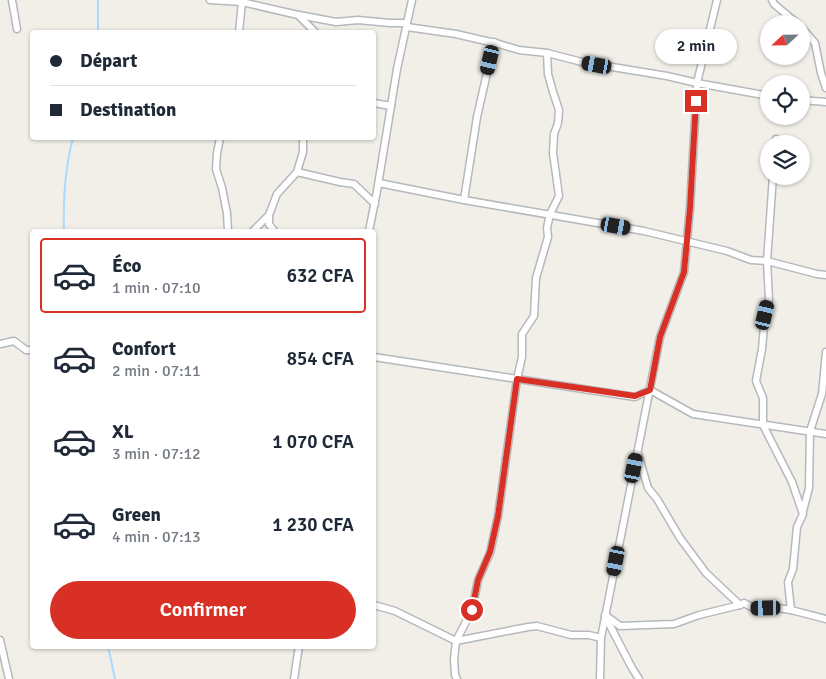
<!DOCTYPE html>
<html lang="fr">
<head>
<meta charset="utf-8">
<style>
	body { margin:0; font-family:Signika,sans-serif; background:#f2f2f3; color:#1f2937; height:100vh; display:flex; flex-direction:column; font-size:19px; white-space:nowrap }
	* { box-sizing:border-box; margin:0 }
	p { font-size:16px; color:#747a83 }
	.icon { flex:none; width:28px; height:28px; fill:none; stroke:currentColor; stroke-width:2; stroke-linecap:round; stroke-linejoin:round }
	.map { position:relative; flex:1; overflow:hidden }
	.sheet { position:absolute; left:30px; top:229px; width:346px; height:420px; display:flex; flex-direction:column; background:#fff; border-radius:5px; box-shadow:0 1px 4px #0004 }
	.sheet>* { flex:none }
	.banner { position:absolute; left:30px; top:30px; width:346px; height:110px; border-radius:5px; box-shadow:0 1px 4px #0004; display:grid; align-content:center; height:110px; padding:0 20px; background:#fff }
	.needle { width:32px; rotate:248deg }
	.tools { position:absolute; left:760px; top:15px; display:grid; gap:10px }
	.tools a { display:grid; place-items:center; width:50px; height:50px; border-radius:50%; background:#fff; box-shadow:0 1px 4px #0004; font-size:25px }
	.end { position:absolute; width:22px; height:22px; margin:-11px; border:6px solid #d93025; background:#fff; box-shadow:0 0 0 2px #fff }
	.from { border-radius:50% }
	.bubble { position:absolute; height:35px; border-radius:18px; background:#fff; box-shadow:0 1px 4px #0004; font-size:16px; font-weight:600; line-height:35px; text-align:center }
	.car { position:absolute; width:15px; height:30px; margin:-15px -8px; border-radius:6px; box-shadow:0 0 4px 1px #0007; background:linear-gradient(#222 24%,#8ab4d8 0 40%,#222 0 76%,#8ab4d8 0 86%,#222 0) }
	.banner b { display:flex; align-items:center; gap:18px; height:48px; font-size:19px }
	.banner b+b { border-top:1px solid #e0e1e3 }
	.banner i { width:12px; height:12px; background:#1f2937 }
	ul { padding:9px 0 0; list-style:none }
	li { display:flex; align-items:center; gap:15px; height:75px; margin:0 10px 8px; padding:0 10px; border:2px solid transparent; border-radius:5px }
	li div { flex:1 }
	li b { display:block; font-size:19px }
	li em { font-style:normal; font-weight:600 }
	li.current { border-color:#d93025 }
	li>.icon { width:45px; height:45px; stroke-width:1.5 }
	.cta { display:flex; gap:10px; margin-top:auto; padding:10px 20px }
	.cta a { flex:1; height:58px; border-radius:30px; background:#d93025; color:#fff; font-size:20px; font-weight:600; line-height:58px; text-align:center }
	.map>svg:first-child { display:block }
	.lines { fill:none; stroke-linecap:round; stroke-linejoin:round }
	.stream { stroke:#aadaff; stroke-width:2 }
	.minor-casing { stroke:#b5b8bc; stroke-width:9 }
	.minor { stroke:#fff; stroke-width:6 }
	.route { stroke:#d93025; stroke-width:6 }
</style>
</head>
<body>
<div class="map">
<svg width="826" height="679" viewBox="0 0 826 679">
	<rect width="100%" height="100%" fill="#f1efe8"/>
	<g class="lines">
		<g class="stream">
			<path d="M98,32v-32"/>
			<path d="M64,231c-1,-31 1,-63 9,-93"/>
			<path d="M108,646l7,33"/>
		</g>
		<g class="minor-casing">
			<g id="minor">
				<path d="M12,0l5,29"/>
				<path d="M210,0l32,2 56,13 17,17"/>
				<path d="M772,0l2,4 24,20"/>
				<path d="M299,15l37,7 22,-2 32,3h17"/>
				<path d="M407,27l49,7 43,10 20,6 28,3 1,21 5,18 6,18 -1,13 -4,11 -1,19 6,43 -9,18 -3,14 1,9 -12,41 -2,38 -12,18v23l-5,22 -19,137 -8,37 -12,27 -6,30 -16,31 -2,18 1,16 2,4"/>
				<path d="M801,27l14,16 6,30 5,15"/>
				<path d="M239,32l3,-30"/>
				<path d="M547,53l35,9 85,14 30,7 72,13"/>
				<path d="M801,100l25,2"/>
				<path d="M374,103l17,3"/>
				<path d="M220,138l-3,15 -1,16 6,19 5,25 1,18"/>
				<path d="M776,144v-5"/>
				<path d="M297,172l43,10 14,2 21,20"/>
				<path d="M773,176l-6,85 2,39 -4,15 -3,34 -6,32 7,17v27l29,57 11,32 -6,13 -4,42 -5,13 3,28"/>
				<path d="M379,183l85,17 180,31 83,20 24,9 16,1 50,13 9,1"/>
				<path d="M464,200l13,-83 17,-75"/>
				<path d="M269,215v9l5,7"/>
				<path d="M253,231l16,-16 8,-21 20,-22 6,-20v-14"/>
				<path d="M369,231l8,-40 20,-122 15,-69"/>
				<path d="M0,344l14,-3 12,9h6"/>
				<path d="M374,357l261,40 15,-7 43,24 133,20"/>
				<path d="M638,454l10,34 9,11 23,39 26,35 34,32 4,-2 11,6 23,-1 13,2 35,9"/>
				<path d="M803,511l6,-23 1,-57 12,-37 4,-42"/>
				<path d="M374,605l21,6 61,30 72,-14 9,-1 34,9h18l12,3"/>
				<path d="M605,615l15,11 54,-2 25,-9 41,-10"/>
				<path d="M605,616l27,52 7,11"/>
				<path d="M0,640l9,39"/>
				<path d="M294,679l5,-33"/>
				<path d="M600,679l1,-41 59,-301 24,-65 6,-64 7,-125 20,-83"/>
			</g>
		</g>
		<use href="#minor" class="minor"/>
	</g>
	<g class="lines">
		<path class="route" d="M472,610l6,-30 12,-28 8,-36 19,-137 118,17 15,-6 10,-53 24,-65 6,-64 6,-107"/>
	</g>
</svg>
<div class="tools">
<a><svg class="needle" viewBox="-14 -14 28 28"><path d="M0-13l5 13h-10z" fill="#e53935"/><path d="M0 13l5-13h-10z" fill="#747a83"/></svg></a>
<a><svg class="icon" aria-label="locate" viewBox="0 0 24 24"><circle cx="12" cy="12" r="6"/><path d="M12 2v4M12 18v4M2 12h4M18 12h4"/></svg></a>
<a><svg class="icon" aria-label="layers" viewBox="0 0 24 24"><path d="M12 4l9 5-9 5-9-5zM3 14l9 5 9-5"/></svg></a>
</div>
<i class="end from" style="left:472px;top:610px"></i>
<i class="end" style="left:696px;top:101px"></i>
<div class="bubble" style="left:655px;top:29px;width:82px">2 min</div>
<i class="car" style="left:490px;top:60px;rotate:193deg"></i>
<i class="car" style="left:597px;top:65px;rotate:280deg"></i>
<i class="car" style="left:616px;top:226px;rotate:100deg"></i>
<i class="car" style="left:765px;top:315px;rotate:13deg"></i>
<i class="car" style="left:634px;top:468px;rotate:11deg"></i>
<i class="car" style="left:616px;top:561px;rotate:191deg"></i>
<i class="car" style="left:766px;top:608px;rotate:269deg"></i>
<div class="banner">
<b><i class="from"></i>Départ</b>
<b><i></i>Destination</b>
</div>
<section class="sheet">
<ul>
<li class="current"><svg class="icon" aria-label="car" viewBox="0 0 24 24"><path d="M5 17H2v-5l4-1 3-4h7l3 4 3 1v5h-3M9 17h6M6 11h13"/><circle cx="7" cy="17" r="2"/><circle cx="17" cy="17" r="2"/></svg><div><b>Éco</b><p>1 min · 07:10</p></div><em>632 CFA</em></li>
<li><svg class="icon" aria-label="car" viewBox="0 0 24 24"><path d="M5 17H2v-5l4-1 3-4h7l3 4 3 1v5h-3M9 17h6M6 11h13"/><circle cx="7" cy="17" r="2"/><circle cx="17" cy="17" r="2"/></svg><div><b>Confort</b><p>2 min · 07:11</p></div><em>854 CFA</em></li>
<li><svg class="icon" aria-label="car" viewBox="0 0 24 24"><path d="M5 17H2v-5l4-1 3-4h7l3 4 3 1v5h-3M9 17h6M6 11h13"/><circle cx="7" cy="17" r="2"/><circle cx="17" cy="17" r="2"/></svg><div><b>XL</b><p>3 min · 07:12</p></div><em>1 070 CFA</em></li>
<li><svg class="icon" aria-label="car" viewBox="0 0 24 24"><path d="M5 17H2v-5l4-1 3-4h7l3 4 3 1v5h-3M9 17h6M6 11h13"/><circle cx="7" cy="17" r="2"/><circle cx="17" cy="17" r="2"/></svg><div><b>Green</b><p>4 min · 07:13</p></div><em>1 230 CFA</em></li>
</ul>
<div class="cta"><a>Confirmer</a></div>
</section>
</div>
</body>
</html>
